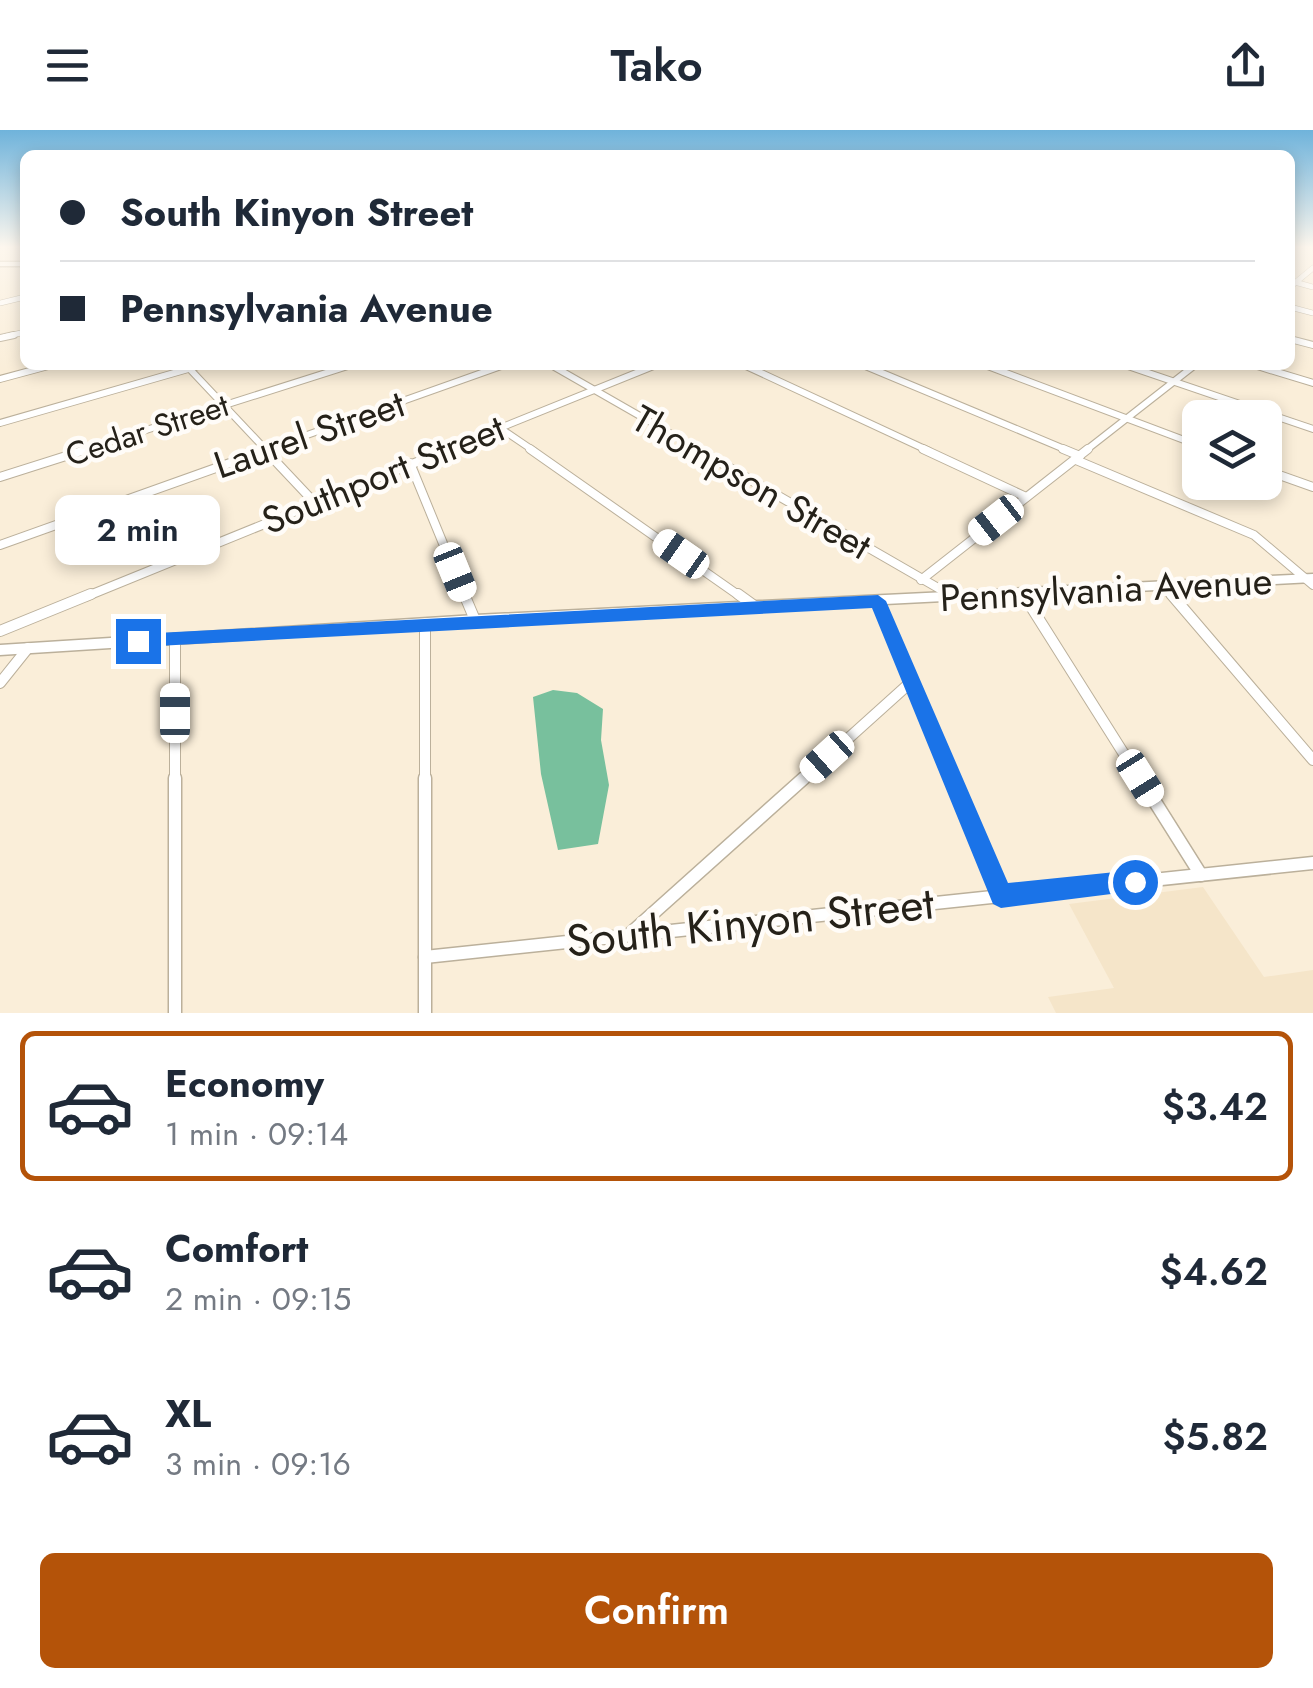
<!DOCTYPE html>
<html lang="en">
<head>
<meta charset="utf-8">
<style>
	body { margin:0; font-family:Jost,sans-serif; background:#f6f6f7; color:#1f2937; height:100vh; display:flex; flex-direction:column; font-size:38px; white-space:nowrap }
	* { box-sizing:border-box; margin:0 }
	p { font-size:32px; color:#747a83 }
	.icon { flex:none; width:55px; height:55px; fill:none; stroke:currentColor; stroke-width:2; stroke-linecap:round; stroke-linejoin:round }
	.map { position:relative; height:883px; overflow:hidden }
	.side { display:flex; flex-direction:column; background:#fff; flex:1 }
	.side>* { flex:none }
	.top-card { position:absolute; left:20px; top:20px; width:1275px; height:220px; border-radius:15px; box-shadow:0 5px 15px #0003; display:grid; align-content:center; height:220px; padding:0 40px; background:#fff }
	.tools { position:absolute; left:1182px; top:270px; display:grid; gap:20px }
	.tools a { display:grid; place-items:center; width:100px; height:100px; border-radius:15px; background:#fff; box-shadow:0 5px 15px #0003; font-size:50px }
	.end { position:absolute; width:45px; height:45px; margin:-22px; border:12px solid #1a73e8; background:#fff; box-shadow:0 0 0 5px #fff }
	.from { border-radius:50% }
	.bubble { position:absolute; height:70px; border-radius:15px; background:#fff; box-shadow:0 5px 15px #0003; font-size:32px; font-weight:600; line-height:70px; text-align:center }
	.car { position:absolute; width:30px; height:60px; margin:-30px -15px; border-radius:12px; box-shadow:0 0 8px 2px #0007; background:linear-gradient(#fff 24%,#345 0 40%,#fff 0 76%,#345 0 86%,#fff 0) }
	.top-card b { display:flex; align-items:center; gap:35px; height:95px; font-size:38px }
	.top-card b+b { border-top:2px solid #e0e1e3 }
	.top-card i { width:25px; height:25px; background:#1f2937 }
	ul { padding:18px 0 0; list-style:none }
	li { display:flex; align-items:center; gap:30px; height:150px; margin:0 20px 15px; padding:0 20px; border:5px solid transparent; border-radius:15px }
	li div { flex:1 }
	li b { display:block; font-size:38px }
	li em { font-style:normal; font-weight:600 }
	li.active { border-color:#b45309 }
	li>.icon { width:90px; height:90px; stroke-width:1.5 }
	.primary-button { display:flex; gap:20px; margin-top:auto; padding:20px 40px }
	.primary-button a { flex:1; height:115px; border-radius:15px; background:#b45309; color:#fff; font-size:40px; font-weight:600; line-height:115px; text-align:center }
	header { display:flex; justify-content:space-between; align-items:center; height:130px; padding:0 40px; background:#fff; font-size:45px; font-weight:600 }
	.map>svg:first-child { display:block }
	.built { fill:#f5e5c9 }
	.forest { fill:#78c09d }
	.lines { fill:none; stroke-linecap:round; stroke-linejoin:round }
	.street-far4-casing { stroke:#bbb09b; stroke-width:6 }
	.street-far3-casing { stroke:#bbb09b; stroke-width:8 }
	.street-far2-casing { stroke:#bbb09b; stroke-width:10 }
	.street-far1-casing { stroke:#bbb09b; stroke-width:12 }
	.street-casing { stroke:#bbb09b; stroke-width:15 }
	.secondary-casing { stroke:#bbb09b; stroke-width:3 }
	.street-far4 { stroke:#fff; stroke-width:5 }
	.street-far3 { stroke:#fff; stroke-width:6 }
	.street-far2 { stroke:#fff; stroke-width:8 }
	.street-far1 { stroke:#fff; stroke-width:10 }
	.street { stroke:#fff; stroke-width:12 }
	.secondary { fill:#fff; fill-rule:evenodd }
	.route { fill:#1a73e8 }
	.labels { text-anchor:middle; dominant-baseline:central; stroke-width:9; stroke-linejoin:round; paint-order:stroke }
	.far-street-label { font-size:32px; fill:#252119; stroke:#fffcf8 }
	.street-label { font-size:38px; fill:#252119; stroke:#fffcf8 }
	.near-street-label { font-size:45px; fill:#252119; stroke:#fffcf8 }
</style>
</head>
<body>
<header><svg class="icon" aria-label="menu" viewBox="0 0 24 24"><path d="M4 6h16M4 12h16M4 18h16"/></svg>Tako<svg class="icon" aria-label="share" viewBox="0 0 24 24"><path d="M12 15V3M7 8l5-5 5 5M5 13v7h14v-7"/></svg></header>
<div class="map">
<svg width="1313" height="883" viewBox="0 0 1313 883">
	<rect width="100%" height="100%" fill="#faeed9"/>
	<path class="built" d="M1203,757l61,90 49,-7v43h-257l-8,-16 66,-9 -45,-84z"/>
	<path class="forest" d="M553,560l24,3 26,16 -2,31 8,45 -11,59 -40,6 -17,-76 -8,-77z"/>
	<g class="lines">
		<g class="street-far4-casing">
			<g id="street-far4">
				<path d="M1291,151l22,6"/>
				<path d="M1290,157l23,-19"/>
				<path d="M0,173l25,-6"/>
				<path d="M1290,177l23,6"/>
				<path d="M4,207l21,-5"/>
			</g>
		</g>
		<g class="street-far3-casing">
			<g id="street-far3">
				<path d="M0,208l14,-3"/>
				<path d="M1290,209l23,6"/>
				<path d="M186,235l81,86"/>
				<path d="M551,235l150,86"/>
				<path d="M744,235l185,86"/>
				<path d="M863,235l206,86"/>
				<path d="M985,235l215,81"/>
				<path d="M1125,235l188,64"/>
				<path d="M1254,235l59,18"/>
				<path d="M0,249l52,-14"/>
				<path d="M0,293l202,-58"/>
				<path d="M500,298l34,23"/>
				<path d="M80,321l271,-86"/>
				<path d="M262,321l242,-86"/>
				<path d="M443,321l213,-86"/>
				<path d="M1085,321l110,-86"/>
			</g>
		</g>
		<g class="street-far2-casing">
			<g id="street-far2">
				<path d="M264,319l50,53"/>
				<path d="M530,319l211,148"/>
				<path d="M697,319l255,147"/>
				<path d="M923,319l103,48"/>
				<path d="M1063,319l17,7"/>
				<path d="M1076,330l178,75 59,50"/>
				<path d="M410,333l55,134"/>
				<path d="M1265,340l48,17"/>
				<path d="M0,347l88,-28"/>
				<path d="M0,415l269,-96"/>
				<path d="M921,450l167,-131"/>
				<path d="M1163,455l10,12"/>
				<path d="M85,467l364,-148"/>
			</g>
		</g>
		<g class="street-far1-casing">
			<g id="street-far1">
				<path d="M464,464l11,26"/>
				<path d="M738,464l18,13"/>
				<path d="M949,464l3,2"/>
				<path d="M1023,464l118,187"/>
				<path d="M1171,464l142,166"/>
				<path d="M877,471l76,180"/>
				<path d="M425,496v155"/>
				<path d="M0,501l91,-37"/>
				<path d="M175,508v143"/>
				<path d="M0,553l28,-35"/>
				<path d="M801,651l110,-99"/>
			</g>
		</g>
		<g class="street-casing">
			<g id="street">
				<path d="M175,648v235"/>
				<path d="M425,648v235"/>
				<path d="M951,648l50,118"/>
				<path d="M1140,648l61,97"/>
				<path d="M631,803l173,-155"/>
				<path d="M425,827l888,-94"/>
			</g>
		</g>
		<g class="secondary-casing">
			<g id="secondary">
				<rect x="0" y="132" width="25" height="4"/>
				<path d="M1313,444v8l-838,43 -475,30v-10l475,-30z"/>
			</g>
		</g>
		<use href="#street-far4" class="street-far4"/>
		<use href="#street-far3" class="street-far3"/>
		<use href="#street-far2" class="street-far2"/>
		<use href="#street-far1" class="street-far1"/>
		<use href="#street" class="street"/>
		<use href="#secondary" class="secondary"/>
	</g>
	<linearGradient id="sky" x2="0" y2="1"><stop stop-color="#6fb3db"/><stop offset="0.49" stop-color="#fdf7ee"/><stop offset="1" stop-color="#fdf7ee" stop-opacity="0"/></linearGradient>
	<rect width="1313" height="239" fill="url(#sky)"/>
	<path class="route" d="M878,465l8,6 122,282 127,-13 8,3 4,9 -4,8 -142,18 -8,-4 -121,-296 -734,39 -9,-6 9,-7z"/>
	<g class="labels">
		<g class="far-street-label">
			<text transform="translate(147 300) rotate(-18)">Cedar Street</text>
		</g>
		<g class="street-label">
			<text transform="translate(309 304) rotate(-19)">Laurel Street</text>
			<text transform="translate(383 344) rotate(-22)">Southport Street</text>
			<text transform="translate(752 352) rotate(30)">Thompson Street</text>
			<text transform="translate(1106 459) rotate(-3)">Pennsylvania Avenue</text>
		</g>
		<g class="near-street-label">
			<text transform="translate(750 792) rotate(-6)">South Kinyon Street</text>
		</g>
	</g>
</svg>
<div class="tools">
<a><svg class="icon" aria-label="layers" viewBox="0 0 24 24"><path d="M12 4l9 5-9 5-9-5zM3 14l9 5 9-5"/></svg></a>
</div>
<i class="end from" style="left:1135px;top:752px"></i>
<i class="end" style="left:138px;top:511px"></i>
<div class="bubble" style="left:55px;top:365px;width:165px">2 min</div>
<i class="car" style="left:996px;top:390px;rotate:232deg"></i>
<i class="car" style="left:681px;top:424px;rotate:305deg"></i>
<i class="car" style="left:455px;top:442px;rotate:158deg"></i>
<i class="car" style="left:175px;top:583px;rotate:0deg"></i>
<i class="car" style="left:827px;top:627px;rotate:228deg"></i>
<i class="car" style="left:1140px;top:648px;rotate:148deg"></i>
<div class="top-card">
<b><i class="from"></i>South Kinyon Street</b>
<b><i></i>Pennsylvania Avenue</b>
</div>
</div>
<section class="side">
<ul>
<li class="active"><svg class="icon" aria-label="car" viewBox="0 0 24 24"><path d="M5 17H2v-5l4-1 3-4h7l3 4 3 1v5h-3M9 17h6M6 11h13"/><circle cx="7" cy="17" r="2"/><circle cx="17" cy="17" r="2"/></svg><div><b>Economy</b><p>1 min · 09:14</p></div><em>$3.42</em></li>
<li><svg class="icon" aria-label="car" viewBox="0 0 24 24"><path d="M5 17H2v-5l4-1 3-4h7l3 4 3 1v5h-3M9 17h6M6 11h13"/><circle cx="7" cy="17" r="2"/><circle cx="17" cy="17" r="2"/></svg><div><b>Comfort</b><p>2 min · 09:15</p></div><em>$4.62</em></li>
<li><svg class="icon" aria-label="car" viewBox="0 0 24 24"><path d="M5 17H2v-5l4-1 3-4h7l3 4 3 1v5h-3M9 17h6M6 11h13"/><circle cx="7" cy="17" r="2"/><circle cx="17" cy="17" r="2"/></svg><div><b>XL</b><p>3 min · 09:16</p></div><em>$5.82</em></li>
</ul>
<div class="primary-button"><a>Confirm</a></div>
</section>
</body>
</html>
